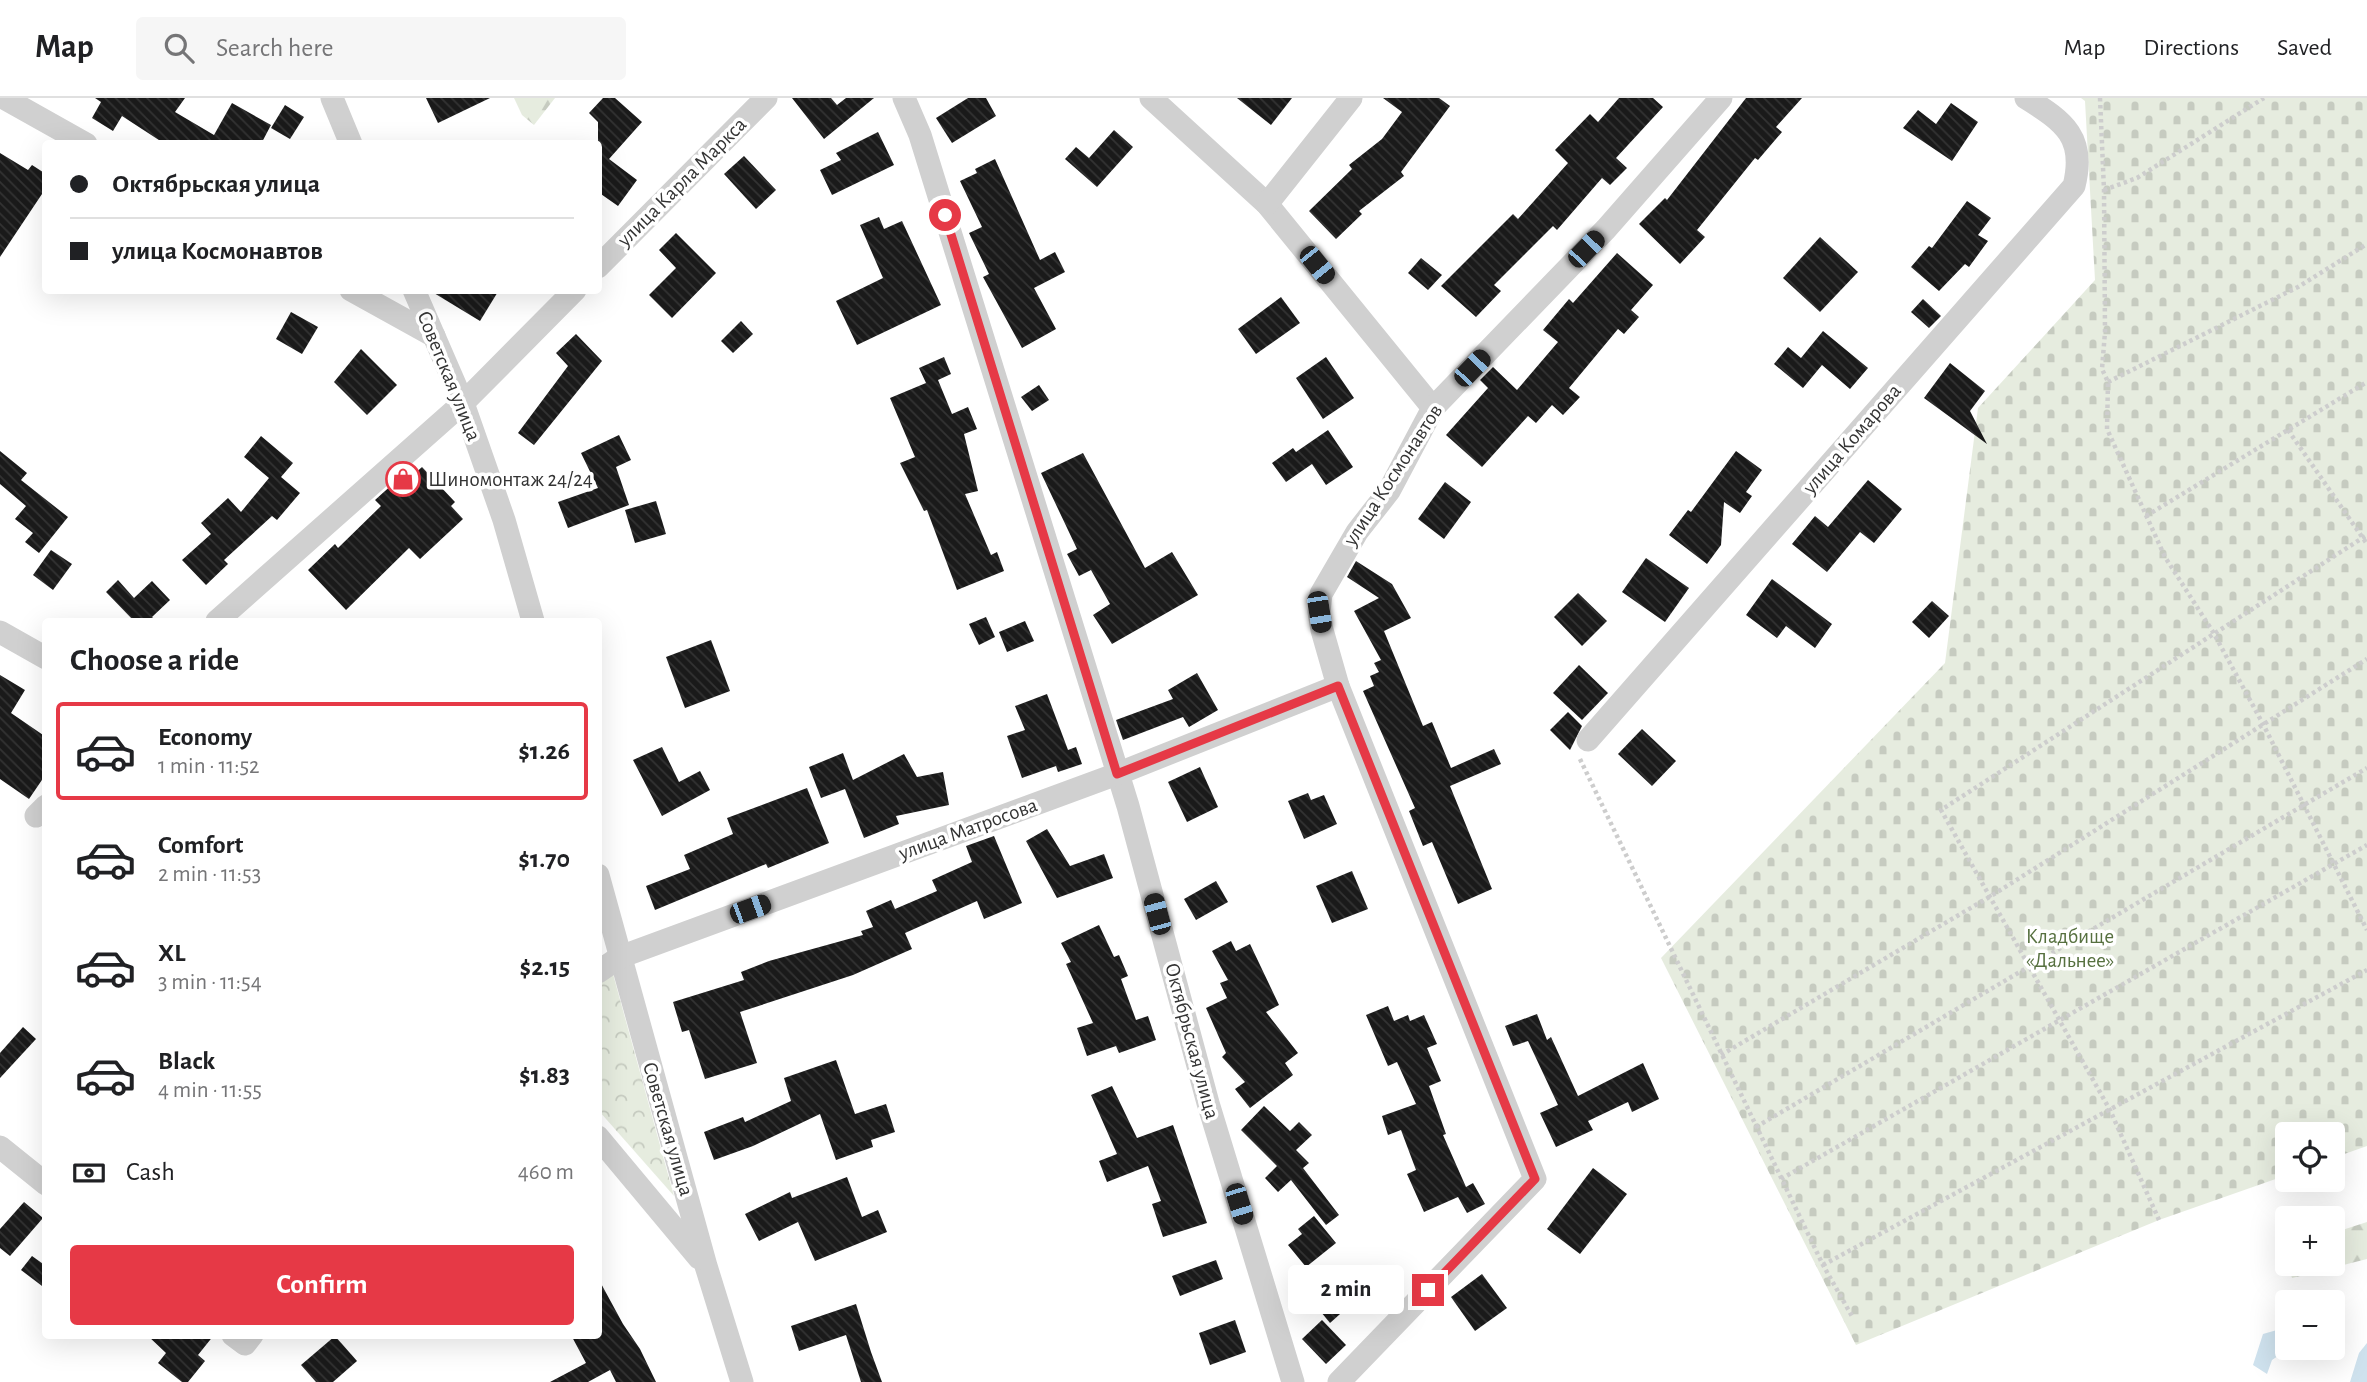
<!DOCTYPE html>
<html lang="en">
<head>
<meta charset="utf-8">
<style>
	body { margin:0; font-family:"Alegreya Sans",sans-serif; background:#f6f6f6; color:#202124; height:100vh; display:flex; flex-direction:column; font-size:26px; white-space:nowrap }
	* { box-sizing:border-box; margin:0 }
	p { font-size:23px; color:#757577 }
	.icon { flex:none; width:38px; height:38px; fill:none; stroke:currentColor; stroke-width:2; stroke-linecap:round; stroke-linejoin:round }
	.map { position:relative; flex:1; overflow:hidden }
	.details { position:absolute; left:42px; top:520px; width:560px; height:721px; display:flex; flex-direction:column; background:#fff; border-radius:7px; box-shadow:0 7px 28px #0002 }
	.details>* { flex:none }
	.top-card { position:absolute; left:42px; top:42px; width:560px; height:154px; border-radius:7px; box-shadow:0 7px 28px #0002; display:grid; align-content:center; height:154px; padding:0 28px; background:#fff }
	.fabs { position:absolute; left:2275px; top:1024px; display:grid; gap:14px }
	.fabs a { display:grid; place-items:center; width:70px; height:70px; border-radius:7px; background:#fff; box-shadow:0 7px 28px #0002; font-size:35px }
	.end { position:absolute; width:32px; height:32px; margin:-16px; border:9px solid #e63946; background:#fff; box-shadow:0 0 0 4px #fff }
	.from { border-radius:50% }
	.bubble { position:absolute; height:49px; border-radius:7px; background:#fff; box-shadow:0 7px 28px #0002; font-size:23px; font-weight:600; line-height:49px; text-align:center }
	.car { position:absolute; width:21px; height:42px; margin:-21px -10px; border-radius:9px; box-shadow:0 0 5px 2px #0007; background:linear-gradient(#222 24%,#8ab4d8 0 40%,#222 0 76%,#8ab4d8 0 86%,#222 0) }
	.top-card b { display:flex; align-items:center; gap:24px; height:66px; font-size:26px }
	.top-card b+b { border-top:2px solid #e0e0e0 }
	.top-card i { width:18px; height:18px; background:#202124 }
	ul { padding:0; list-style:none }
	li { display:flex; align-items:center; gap:21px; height:98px; margin:0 14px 10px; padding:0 14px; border:4px solid transparent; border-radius:7px }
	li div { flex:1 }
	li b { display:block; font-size:26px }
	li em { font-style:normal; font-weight:600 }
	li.on { border-color:#e63946 }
	li>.icon { width:63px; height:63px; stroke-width:1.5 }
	h2 { padding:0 28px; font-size:32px; line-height:84px }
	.pay { display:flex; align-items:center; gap:18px; height:77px; padding:0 28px; font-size:26px }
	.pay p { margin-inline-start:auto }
	.button { display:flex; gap:14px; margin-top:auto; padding:14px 28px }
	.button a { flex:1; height:80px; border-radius:7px; background:#e63946; color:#fff; font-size:28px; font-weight:600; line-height:80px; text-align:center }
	header { display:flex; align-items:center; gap:42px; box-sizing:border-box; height:98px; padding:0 35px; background:#fff; border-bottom:2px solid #e0e0e0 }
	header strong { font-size:33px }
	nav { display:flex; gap:38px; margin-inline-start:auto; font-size:24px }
	.search { width:490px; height:63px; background:#f6f6f6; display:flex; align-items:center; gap:18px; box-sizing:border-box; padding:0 24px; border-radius:7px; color:#757577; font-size:26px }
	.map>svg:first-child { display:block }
	.forest { fill:url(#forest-firs) }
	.cemetery { fill:url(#cemetery-stones) }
	.park { fill:url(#park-crowns) }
	.water { fill:#cfe2ee }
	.building { fill:url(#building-back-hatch) }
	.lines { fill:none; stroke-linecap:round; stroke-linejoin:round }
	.path { stroke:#cdcdcd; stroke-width:4.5; stroke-dasharray:3.5 3.5; stroke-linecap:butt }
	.minor { stroke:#d0d0d0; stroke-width:23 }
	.route { stroke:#e63946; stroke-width:9 }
	.labels { text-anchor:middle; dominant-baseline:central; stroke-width:7; stroke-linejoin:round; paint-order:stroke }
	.street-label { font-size:21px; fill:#333; stroke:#fff }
	.poi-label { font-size:21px; fill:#333; stroke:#fff; text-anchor:start }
	.park-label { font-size:21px; fill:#56703f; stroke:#fff }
</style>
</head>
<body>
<header>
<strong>Map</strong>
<div class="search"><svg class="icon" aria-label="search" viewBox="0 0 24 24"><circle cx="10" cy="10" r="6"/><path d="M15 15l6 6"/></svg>Search here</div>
<nav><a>Map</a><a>Directions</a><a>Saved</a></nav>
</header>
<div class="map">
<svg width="2367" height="1284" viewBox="0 0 2367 1284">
	<defs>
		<pattern id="forest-firs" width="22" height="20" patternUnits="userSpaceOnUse" patternTransform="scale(1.75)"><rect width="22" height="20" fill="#e6ecdf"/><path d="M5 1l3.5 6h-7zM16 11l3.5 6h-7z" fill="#c6cbc0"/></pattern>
		<pattern id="cemetery-stones" width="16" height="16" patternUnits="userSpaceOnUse" patternTransform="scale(1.75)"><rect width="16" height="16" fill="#e6ecdf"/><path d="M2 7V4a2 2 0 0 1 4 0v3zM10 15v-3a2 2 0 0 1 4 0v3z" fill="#c6cbc0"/></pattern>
		<pattern id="park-crowns" width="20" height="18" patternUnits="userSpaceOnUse" patternTransform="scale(1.75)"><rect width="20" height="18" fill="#e6ecdf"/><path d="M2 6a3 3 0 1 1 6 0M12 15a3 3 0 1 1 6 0" fill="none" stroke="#c6cbc0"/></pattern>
		<pattern id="building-back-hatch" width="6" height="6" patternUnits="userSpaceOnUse" patternTransform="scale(1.75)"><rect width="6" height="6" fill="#1a1a1a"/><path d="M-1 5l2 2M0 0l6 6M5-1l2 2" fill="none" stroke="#333"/></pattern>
	</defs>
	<rect width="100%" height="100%" fill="#fff"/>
	<g class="forest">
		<path d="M514,0h41l-21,27 -12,-10z"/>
		<path d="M2367,1124v37l-75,19 -4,-14h45v-31z"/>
	</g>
	<path class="cemetery" d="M2081,0h286v1048l-34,12v-24h-46v41l-128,45 -303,125 -195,-387 284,-295 33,-255 117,-128 -10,-179z"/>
	<path class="park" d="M613,876l61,222 -75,-85 -1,-127z"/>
	<g class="water">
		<path d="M2287,1222l3,28 -18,12 -5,14 -14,-9 10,-31 14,-4z"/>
		<path d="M2367,1245v39h-17l9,-29z"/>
	</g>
	<g class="building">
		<path d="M95,0h90l-10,14 39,23 18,-32 39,22 -10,19h-96l-43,-28 -9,15 -21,-13 9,-16z"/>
		<path d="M426,0h64l-52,25z"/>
		<path d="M603,0h12l27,24 -33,37 28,21 -19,26 -20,-14v-70l-9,-9z"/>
		<path d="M792,0h39l6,7 9,-7h28l-50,41z"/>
		<path d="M968,0h18l10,18 -44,27 -16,-25z"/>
		<path d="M1237,0h55l-21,27z"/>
		<path d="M1383,0h56l11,8 -49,66 3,4 -45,35 3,3 -26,25 -27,-28 43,-42 -3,-4 33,-26 20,-27z"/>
		<path d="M1619,0h34l10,9 -47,51 11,10 -17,17 -8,-7 -45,52 -4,-4 -59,59 7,6 -25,26 -35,-31 72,-72 5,5 50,-56 -13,-13 35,-36 8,8z"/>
		<path d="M1746,0h56l-26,29 6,5 -24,28 -3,-2 -58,72 8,7 -25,27 -41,-40 26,-26 2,2z"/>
		<path d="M1951,5l27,19 -26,39 -49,-33 15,-18 18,14z"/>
		<path d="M285,7l19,12 -14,22 -19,-11z"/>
		<path d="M1114,32l19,17 -36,40 -32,-28 11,-12 13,11z"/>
		<path d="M878,34l16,33 -62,30 -12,-25 21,-10 -5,-7z"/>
		<path d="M0,55l28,17 4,-5 14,9v14l-46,69z"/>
		<path d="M744,58l32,34 -20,19 -32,-35z"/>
		<path d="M995,61l45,101 15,-8 10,20 -31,16 22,41 -34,19 -39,-71 6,-3 -20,-41 13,-6 -22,-46 17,-8 -2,-4z"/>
		<path d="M1967,103l24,17 -13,17 10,6 -19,26 -4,-3 -26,27 -28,-24 18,-21 3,2z"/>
		<path d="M879,119l5,12 18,-8 39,84 -84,40 -21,-44 47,-23 -23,-53z"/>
		<path d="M676,135l40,40 -44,45 -23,-23 27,-27 -17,-18z"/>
		<path d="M1820,139l38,35 -38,40 -37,-34z"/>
		<path d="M1617,155l36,32 -22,25 8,7 -15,17 -6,-5 -49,59 11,9 -17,18 -11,-10 -16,18 -8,-7 -46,51 -36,-32 42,-47 -8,-8 13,-13 24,23 41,-48 -15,-12 26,-31 4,4z"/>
		<path d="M1421,160l21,17 -14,15 -20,-17z"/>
		<path d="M429,192h70l-19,31z"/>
		<path d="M1281,199l19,26 -44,31 -18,-25z"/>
		<path d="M1923,201l18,17 -12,12 -18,-16z"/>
		<path d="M291,214l27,15 -16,27 -26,-15z"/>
		<path d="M741,223l12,13 -20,19 -12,-12z"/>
		<path d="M1823,233l45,37 -18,21 -28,-24 -19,23 -29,-24 14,-17 13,11z"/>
		<path d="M576,236l26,27 -68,84 -16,-12 50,-67 -12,-13z"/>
		<path d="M361,251l36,36 -30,30 -33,-33z"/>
		<path d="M944,259l7,17 -13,6 14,34 16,-7 9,22 -13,5 14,57 -13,3 26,61 6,-3 7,19 -47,19 -30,-80 -3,1 -24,-48 15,-6 -25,-59 36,-15 -7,-15z"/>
		<path d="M1326,259l28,41 -31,21 -27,-41z"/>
		<path d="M1950,265l35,28 -15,20 17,33 -63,-46z"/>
		<path d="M1039,287l10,15 -17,11 -11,-14z"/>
		<path d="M1328,332l25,37 -27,18 -14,-21 -26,18 -14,-19 21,-15 3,4z"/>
		<path d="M619,337l12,25 -15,7 13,38 -61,23 -10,-26 40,-14 -17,-35z"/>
		<path d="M261,338l32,27 -12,14 19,16 -23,27 -5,-4 -48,44 4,4 -22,21 -24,-25 29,-26 -10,-11 27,-25 13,14 28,-34 -25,-21z"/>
		<path d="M0,353l27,22 -6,7 47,37 -29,36 -14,-11 8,-9 -18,-14 11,-13 -26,-22z"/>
		<path d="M1736,353l26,19 -16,22 6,4 -12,17 -16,-11 -3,43 -14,19 -38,-29 19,-25 3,2z"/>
		<path d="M1083,355l62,115 27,-16 26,43 -86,49 -19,-29 17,-11 -19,-34 -12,6 -12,-22 10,-5 -36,-76z"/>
		<path d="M422,369l33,35 -4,4 12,13 -43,40 -11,-11 -63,62 -38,-40 27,-26 3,4 43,-42 -6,-6 20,-18 5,5z"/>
		<path d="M1868,382l34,29 -28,34 -14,-11 -33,40 -35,-28 23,-28 13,11z"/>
		<path d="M1445,384l26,20 -27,37 -26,-20z"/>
		<path d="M656,403l10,33 -31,9 -10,-33z"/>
		<path d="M51,452l21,14 -19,26 -20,-15z"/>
		<path d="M1646,460l43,30 -24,34 -43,-30z"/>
		<path d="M1356,463l36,23 19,34 -27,13 39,95 9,-4 19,46 43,-19 7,15 -51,22 42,103 -34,15 -26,-62 -9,4 -14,-35 6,-3 -52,-117 11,-5 -4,-10 9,-4 -5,-9 7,-3 -27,-49 25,-13 -32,-21z"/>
		<path d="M1772,481l60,45 -17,24 -29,-22 -9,12 -31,-23z"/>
		<path d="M118,482l16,18 18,-17 18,19 -18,17 4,4h-22l-28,-29z"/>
		<path d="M1578,495l29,28 -25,25 -28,-29z"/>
		<path d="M1932,503l17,15 -20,22 -17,-16z"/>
		<path d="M986,519l9,20 -16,8 -10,-21z"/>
		<path d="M1025,523l9,20 -27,11 -8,-20z"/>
		<path d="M711,542l19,51 -45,17 -19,-51z"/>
		<path d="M1579,567l29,28 -26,27 -29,-27z"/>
		<path d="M1197,575l21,37 -29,17 -6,-10 -60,23 -7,-20 57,-21 -5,-9z"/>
		<path d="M0,577l25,15 -14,23 35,24v37l-17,25 -29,-20z"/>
		<path d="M1047,596l21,56 8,-3 6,17 -24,8 -2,-6 -34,12 -15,-42 18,-6 -10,-24z"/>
		<path d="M1568,614l14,14 -12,24 -20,-20z"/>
		<path d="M1642,631l34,32 -24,25 -34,-32z"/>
		<path d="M662,649l17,35 21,-11 10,19 -48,26 -29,-56z"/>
		<path d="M843,655l10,27 51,-26 13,23 26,-5 6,33 -53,11 3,8 -35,14 -19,-49 -24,9 -12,-31z"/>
		<path d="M1200,669l18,40 -31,15 -19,-40z"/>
		<path d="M807,690l22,55 -61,25 -2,-4 -111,46 -9,-24 44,-17 -6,-14 49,-21 -6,-16z"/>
		<path d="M1308,695l3,7 13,-5 13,29 -33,15 -16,-38z"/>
		<path d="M1047,731l23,37 34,-12 9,24 -56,20 -31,-57z"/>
		<path d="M994,738l28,67 -38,16 -7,-18 -72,32 7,16 -59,26 -113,37 17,51 -52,16 -16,-49 -7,2 -9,-30 71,-22 -3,-8 28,-11 94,-26 -2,-4 12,-4 -7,-16 25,-11 4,9 42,-18 -5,-11 40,-18 -6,-16z"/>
		<path d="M1352,773l16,38 -36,14 -16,-37z"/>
		<path d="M1216,783l12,21 -32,18 -12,-21z"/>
		<path d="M1099,827l15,32 5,-2 9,21 -7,3 15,41 12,-4 8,24 -37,13 -3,-7 -29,10 -10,-28 16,-5 -27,-59 5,-2 -10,-19z"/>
		<path d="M1231,843l5,10 14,-7 29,61 -13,7 32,41 -13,10 8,12 -43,33 -15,-19 10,-7 -23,-25 4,-4 -20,-45 21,-10 -7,-15 8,-3 -16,-29z"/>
		<path d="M1388,908l6,15 14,-6 2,6 14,-6 13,29 -10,4 14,33 -12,5 17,48 -3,1 23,52 7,-4 12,21 -18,9 -9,-16 -34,15 -17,-38 9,-4 -15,-40 -13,5 -6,-19 34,-12 -19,-42 -9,4 -22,-51z"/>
		<path d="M1537,916l10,26 4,-3 27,59 65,-33 16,36 -27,13 -4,-10 -40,19 5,9 -37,17 -16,-34 18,-8 -30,-64 -15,5 -8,-20z"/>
		<path d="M23,929l13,12 -36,39v-25z"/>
		<path d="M836,962l19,54 31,-10 9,28 -24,8 2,7 -37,13 -16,-46 -67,32 -39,14 -10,-28 39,-15 2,5 46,-21 -7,-23z"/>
		<path d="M1112,988l25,52 36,-13 34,98 -44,14 -11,-33 9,-3 -13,-35 -41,16 -8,-21 18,-7 -26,-59z"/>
		<path d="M1264,1008l26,25 9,-9 13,13 -16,15 13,13 -6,5 36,47 -13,10 -35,-45 -13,12 -13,-14 12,-12 -36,-36z"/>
		<path d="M1593,1070l34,26 -47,60 -33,-25z"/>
		<path d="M847,1079l15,40 16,-7 9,22 -72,29 -17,-39 -39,19 -14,-27 45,-22 2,6z"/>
		<path d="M24,1104l19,16 -33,38 -10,-8v-19z"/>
		<path d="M1314,1118l22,27 -30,24 -18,-22 14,-11 -4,-5z"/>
		<path d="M32,1158l14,10v23l-25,-19z"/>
		<path d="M1216,1162l7,19 -43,17 -8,-20z"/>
		<path d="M1482,1176l25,34 -32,23 -24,-34z"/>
		<path d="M598,1180l25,46 17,25 16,33h-40l-6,-12 -22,12h-38l36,-19 -15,-28h27z"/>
		<path d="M1343,1184l15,16 -28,25 -14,-17z"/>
		<path d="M856,1206l15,48 11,30h-21l-15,-47 -47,16 -8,-25z"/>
		<path d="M1235,1222l11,32 -36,13 -11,-32z"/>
		<path d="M1322,1222l24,25 -20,19 -24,-25z"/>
		<path d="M147,1237h67l-16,20 7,6 -17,21h-6l-24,-19 8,-10z"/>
		<path d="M335,1238l22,25 -24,21h-17l-15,-17z"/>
	</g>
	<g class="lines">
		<g class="path">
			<path d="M2100,0l4,92 1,142 -3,37 6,13 -1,47 58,128 48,75 50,92 104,206"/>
			<path d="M2104,92l33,-12 127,-80"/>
			<path d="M2108,284l190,-95 69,-43"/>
			<path d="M2288,332l79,114"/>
			<path d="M2146,418l221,-134"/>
			<path d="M1580,661l243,506 30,53"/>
			<path d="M1721,957l270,-159 376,-237"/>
			<path d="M1756,1029l611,-359"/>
			<path d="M1781,1081l586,-334"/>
			<path d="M2159,1122l-49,-110 -169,-300 426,-275"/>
			<path d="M1823,1167l544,-295"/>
		</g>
		<g class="minor">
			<path d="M4,0l82,46"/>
			<path d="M332,0l19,46"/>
			<path d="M904,0l16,37 208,671 80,297 85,279"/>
			<path d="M1151,0l116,106 166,204"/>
			<path d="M1267,106l84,-106"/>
			<path d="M598,169l168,-169"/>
			<path d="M351,192l83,46"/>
			<path d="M414,192l49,113 41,117 29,101"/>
			<path d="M217,523l246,-218 112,-113"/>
			<path d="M0,534l46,26"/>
			<path d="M1588,642l486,-554c12,-48 -9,-64 -48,-88"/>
			<path d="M36,718l10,-10"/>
			<path d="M598,777l108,391 36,116"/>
			<path d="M598,874l22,-15 497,-183 221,-88"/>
			<path d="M598,1039l101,121"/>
			<path d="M0,1049l46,37"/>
			<path d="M233,1237l12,9 7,-9"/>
			<path d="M1339,1284l196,-203 -197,-493 -16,-56 -3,-18 2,-18 36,-62 32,-41 44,-83 173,-179 115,-131"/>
		</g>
	</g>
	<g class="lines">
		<path class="route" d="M945,117l172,559 221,-88 197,493 -107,111"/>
	</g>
	<defs>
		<g id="shop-ring" transform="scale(1.75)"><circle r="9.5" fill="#fff" stroke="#e63946" stroke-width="1.5"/><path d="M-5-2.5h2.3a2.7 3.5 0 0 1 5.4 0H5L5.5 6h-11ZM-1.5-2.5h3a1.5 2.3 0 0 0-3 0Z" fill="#e63946"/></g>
	</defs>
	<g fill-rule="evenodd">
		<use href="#shop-ring" x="403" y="381"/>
	</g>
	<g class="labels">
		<g class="street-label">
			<text transform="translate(682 84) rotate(-45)">улица Карла Маркса</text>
			<text transform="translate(449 278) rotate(68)">Советская улица</text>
			<text transform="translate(1852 341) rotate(-49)">улица Комарова</text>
			<text transform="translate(1393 377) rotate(-57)">улица Космонавтов</text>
			<text transform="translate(968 731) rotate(-20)">улица Матросова</text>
			<text transform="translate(1192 943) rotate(75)">Октябрьская улица</text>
			<text transform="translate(668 1031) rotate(74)">Советская улица</text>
		</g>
		<g class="poi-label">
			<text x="428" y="381">Шиномонтаж 24/24</text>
		</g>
		<g class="park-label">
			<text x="2070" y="838">Кладбище<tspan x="2070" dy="24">«Дальнее»</tspan></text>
		</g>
	</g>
</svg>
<div class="fabs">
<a><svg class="icon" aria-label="locate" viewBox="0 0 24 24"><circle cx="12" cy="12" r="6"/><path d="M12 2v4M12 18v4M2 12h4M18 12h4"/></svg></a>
<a>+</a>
<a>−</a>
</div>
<i class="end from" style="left:945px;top:117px"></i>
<i class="end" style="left:1428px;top:1192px"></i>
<div class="bubble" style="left:1288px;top:1167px;width:116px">2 min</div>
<i class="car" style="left:1586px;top:151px;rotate:44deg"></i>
<i class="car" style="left:1317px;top:167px;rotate:141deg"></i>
<i class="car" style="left:1472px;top:270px;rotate:44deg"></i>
<i class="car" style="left:1319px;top:514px;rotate:171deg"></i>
<i class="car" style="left:750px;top:811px;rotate:70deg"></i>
<i class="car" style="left:1157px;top:816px;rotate:345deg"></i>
<i class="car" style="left:1239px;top:1106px;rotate:163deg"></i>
<div class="top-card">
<b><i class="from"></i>Октябрьская улица</b>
<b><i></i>улица Космонавтов</b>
</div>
<section class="details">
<h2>Choose a ride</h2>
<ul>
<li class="on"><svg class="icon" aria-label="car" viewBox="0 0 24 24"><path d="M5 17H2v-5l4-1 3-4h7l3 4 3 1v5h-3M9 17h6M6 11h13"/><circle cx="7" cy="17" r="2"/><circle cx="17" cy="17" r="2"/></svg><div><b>Economy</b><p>1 min · 11:52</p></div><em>$1.26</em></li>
<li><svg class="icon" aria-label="car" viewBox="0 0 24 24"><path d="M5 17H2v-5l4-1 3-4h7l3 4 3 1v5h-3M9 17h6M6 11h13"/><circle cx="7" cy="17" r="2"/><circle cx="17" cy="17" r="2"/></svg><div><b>Comfort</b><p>2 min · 11:53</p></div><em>$1.70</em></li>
<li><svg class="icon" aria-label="car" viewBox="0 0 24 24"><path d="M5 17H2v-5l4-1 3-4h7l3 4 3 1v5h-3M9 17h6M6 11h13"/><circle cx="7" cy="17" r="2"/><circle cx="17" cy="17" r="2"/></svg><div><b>XL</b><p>3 min · 11:54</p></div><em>$2.15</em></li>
<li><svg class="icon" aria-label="car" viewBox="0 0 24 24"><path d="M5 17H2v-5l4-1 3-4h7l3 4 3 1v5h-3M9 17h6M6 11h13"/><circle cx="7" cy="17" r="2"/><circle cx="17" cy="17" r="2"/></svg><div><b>Black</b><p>4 min · 11:55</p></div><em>$1.83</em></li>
</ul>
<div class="pay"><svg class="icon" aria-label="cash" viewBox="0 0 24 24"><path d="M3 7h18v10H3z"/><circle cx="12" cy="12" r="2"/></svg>Cash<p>460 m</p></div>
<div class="button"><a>Confirm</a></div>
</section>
</div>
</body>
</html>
